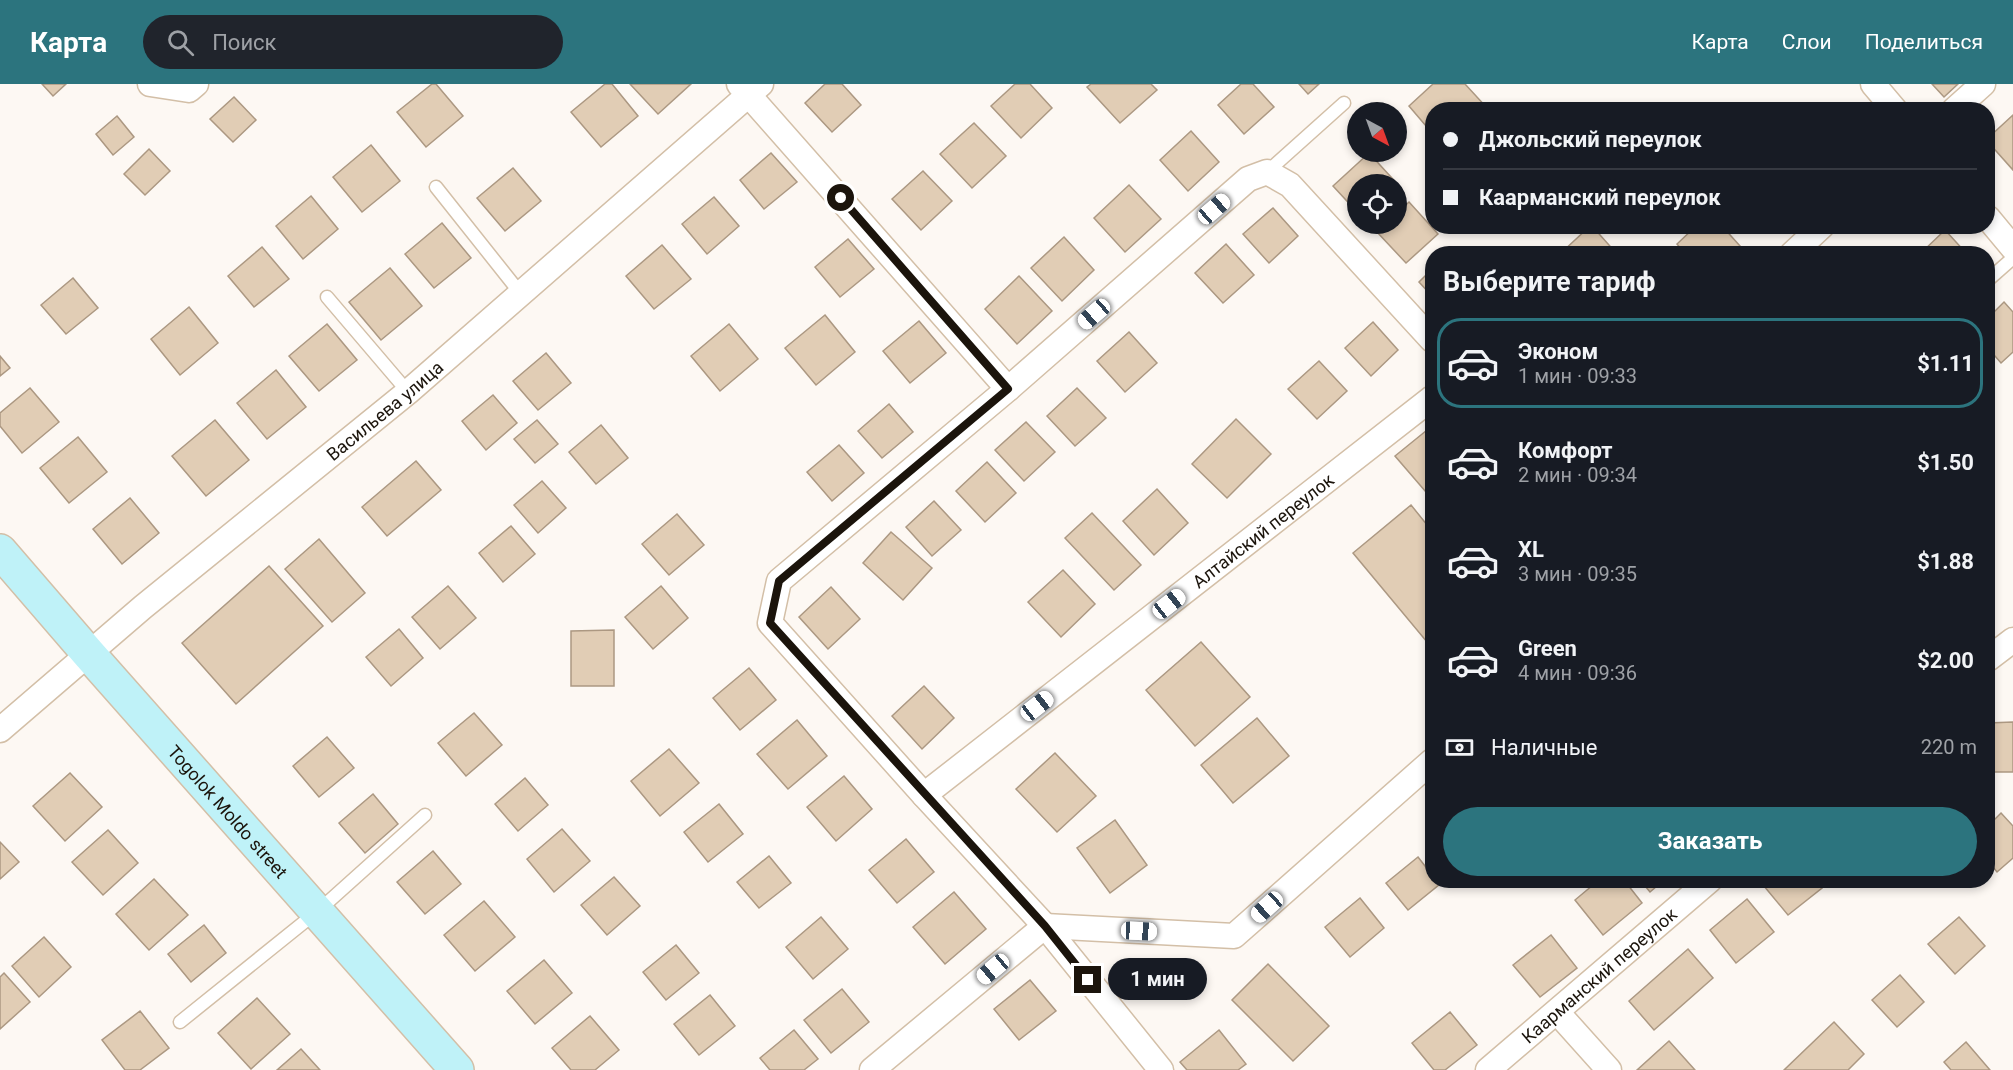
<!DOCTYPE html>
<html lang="ru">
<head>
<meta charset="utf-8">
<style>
	body { margin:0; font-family:Roboto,sans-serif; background:#20242c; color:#f1f3f6; height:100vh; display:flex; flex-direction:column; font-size:22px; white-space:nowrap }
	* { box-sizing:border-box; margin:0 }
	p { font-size:20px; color:#9ea1a6 }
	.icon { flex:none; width:33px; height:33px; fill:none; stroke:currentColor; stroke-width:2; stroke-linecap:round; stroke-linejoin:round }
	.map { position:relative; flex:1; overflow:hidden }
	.drawer { position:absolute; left:1425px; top:162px; width:570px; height:642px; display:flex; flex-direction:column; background:#171b24; border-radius:24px; box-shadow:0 3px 9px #0003 }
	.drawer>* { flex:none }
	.top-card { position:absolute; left:1425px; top:18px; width:570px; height:132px; border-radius:24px; box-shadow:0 3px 9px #0003; display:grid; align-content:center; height:132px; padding:0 18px; background:#171b24 }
	.needle { width:39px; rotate:139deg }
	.buttons { position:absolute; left:1347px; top:18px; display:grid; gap:12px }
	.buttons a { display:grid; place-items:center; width:60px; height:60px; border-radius:50%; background:#171b24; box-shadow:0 3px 9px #0003; font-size:30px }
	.end { position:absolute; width:27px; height:27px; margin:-14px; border:8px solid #1b140c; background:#fff; box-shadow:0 0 0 3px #fff }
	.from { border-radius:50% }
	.bubble { position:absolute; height:42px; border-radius:21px; background:#171b24; box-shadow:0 3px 9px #0003; font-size:20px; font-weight:700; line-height:42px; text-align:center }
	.car { position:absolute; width:18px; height:36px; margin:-18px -9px; border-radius:8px; box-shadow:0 0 4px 2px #0007; background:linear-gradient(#fff 24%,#345 0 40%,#fff 0 76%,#345 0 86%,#fff 0) }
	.top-card b { display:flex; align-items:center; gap:21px; height:57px; font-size:22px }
	.top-card b+b { border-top:2px solid #363941 }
	.top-card i { width:15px; height:15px; background:#f1f3f6 }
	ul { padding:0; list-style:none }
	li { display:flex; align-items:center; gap:18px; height:90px; margin:0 12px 9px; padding:0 6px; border:3px solid transparent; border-radius:24px }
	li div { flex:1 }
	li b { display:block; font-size:22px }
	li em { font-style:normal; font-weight:700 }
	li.current { border-color:#2c747e }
	li>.icon { width:54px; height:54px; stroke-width:1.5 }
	h2 { padding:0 18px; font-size:27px; line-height:72px }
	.pay { display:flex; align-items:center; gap:15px; height:66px; padding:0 18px; font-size:22px }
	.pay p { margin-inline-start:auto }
	.action { display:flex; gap:12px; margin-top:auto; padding:12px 18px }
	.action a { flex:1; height:69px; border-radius:36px; background:#2c747e; color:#fff; font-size:24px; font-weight:700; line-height:69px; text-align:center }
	header { display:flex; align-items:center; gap:36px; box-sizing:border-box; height:84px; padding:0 30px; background:#2c747e; color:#fff }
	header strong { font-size:28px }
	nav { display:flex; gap:33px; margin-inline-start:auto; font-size:21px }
	.search { width:420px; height:54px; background:#20242c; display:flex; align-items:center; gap:15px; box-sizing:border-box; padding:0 21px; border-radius:33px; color:#9ea1a6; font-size:22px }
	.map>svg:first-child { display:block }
	.building { fill:#e1cdb5; stroke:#ac9882; stroke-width:1.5 }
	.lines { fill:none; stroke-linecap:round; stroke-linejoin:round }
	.service-casing { stroke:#d3bfa7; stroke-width:15 }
	.minor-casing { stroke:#d3bfa7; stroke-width:27 }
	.secondary-casing { stroke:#d3bfa7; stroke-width:36 }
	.service { stroke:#fff; stroke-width:12 }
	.minor { stroke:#fff; stroke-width:24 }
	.secondary { stroke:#bff2f8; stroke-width:33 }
	.route { stroke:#1b140c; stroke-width:8 }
	.labels { text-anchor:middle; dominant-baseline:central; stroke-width:6; stroke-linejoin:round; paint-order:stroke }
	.street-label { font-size:18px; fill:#1b140c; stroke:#fdf8f3 }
</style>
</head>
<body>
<header>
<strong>Карта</strong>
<div class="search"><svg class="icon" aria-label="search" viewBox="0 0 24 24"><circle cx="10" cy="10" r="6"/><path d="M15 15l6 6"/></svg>Поиск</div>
<nav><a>Карта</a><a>Слои</a><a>Поделиться</a></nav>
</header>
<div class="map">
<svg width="2013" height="986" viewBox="0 0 2013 986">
	<rect width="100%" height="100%" fill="#fdf8f3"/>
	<g class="building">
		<path d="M42,0h24l-13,12z"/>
		<path d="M432,0h4l27,32 -37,31 -29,-35z"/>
		<path d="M605,0h7l26,32 -37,31 -30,-35z"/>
		<path d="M630,0h61l-33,30z"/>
		<path d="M825,0h17l19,21 -29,27 -27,-29z"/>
		<path d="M1015,0h15l22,24 -31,30 -30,-32z"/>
		<path d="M1091,0h60l6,6 -37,33 -33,-36z"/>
		<path d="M1241,0h12l21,23 -30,27 -26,-29z"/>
		<path d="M1299,0h20l-11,10z"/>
		<path d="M1433,0h32l23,25 -56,1v23l-23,-27z"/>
		<path d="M1932,0h26l-14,13z"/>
		<path d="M234,13l22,23 -23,22 -23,-23z"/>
		<path d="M2013,31v55l-25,-28v-4z"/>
		<path d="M117,32l17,21 -21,18 -17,-21z"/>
		<path d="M974,39l32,33 -34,32 -32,-34z"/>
		<path d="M1191,47l28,31 -31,29 -28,-31z"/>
		<path d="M371,61l29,36 -38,31 -29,-35z"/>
		<path d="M149,65l21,22 -25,24 -21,-21z"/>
		<path d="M771,69l26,29 -33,27 -24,-29z"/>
		<path d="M1369,69l32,35 -5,4v-8h-38v29l-25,-27z"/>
		<path d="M513,84l28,33 -36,30 -28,-33z"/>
		<path d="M923,87l29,30 -31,29 -29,-31z"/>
		<path d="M1129,101l32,34 -36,33 -31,-34z"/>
		<path d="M311,112l27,33 -35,30 -27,-33z"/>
		<path d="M714,113l25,29 -32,28 -25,-30z"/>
		<path d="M1409,118l29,32 -32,29 -29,-31 9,-8h10v-10z"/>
		<path d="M1273,124l25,28 -29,27 -26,-29z"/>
		<path d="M442,139l29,35 -37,30 -29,-34z"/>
		<path d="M1590,142h2l25,28h-57z"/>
		<path d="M1696,142h26l18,20 -9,8h-46l-8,-10z"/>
		<path d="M1945,146l22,24h-47z"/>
		<path d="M1064,153l30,33 -32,31 -31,-33z"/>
		<path d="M848,155l26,30 -34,28 -25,-30z"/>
		<path d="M1226,160l28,31 -31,28 -28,-30z"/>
		<path d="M662,161l29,34 -37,30 -28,-33z"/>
		<path d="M262,163l27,32 -35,28 -26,-31z"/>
		<path d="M390,184l32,38 -41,34 -32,-38z"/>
		<path d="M1432,185v27l-13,-14z"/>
		<path d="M1019,192l33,35 -35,33 -32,-35z"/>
		<path d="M73,194l25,30 -32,26 -25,-29z"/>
		<path d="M2004,218l9,10v40l-12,11 -13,-15v-30z"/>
		<path d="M189,223l29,36 -38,32 -29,-36z"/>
		<path d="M825,231l30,37 -39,33 -31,-37z"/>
		<path d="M919,237l27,32 -36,30 -27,-32z"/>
		<path d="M1373,238l25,28 -27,26 -26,-28z"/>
		<path d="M327,240l30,36 -38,31 -30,-35z"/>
		<path d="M729,240l29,35 -38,32 -29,-35z"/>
		<path d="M1129,248l28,31 -32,29 -28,-31z"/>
		<path d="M546,269l25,30 -33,27 -25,-29z"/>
		<path d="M0,272l10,12 -10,8z"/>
		<path d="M1319,277l28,30 -30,28 -29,-30z"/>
		<path d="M276,286l30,37 -39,32 -30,-36z"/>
		<path d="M30,304l29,34 -37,31 -22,-27v-13z"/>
		<path d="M1077,304l29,30 -31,28 -28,-30z"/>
		<path d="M493,311l24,28 -31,27 -24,-29z"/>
		<path d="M889,320l24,28 -31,26 -24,-27z"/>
		<path d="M1236,335l35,35 -44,44 -35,-34z"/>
		<path d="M215,336l34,40 -43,36 -34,-40z"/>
		<path d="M537,336l21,24 -23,19 -21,-24z"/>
		<path d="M1026,338l29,30 -31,29 -29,-31z"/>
		<path d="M601,341l27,33 -32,26 -27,-32z"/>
		<path d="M1432,342v73l-37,-43z"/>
		<path d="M78,353l29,35 -38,31 -29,-35z"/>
		<path d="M839,361l25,28 -32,28 -25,-29z"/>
		<path d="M416,377l25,29 -54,46 -25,-29z"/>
		<path d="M987,378l29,31 -31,29 -29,-31z"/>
		<path d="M542,397l24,27 -28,25 -24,-28z"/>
		<path d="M1157,405l31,34 -34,32 -31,-34z"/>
		<path d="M130,414l29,35 -37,31 -29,-35z"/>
		<path d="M934,417l27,29 -29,26 -26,-29z"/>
		<path d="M1411,421l21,26v117l-79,-95z"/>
		<path d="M1092,429l49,52 -27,25 -49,-52z"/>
		<path d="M677,430l27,31 -35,30 -27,-31z"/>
		<path d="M511,442l24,28 -32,28 -24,-29z"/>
		<path d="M891,448l41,36 -29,32 -40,-37z"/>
		<path d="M319,455l46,54 -33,29 -47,-53z"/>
		<path d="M269,482l54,60 -87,78 -54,-61z"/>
		<path d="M1063,486l32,34 -34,33 -33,-35z"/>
		<path d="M448,502l28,32 -36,31 -28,-32z"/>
		<path d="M661,502l27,32 -35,31 -28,-32z"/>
		<path d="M831,503l29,32 -32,30 -29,-32z"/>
		<path d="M399,545l24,29 -32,28 -25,-29z"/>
		<path d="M614,546v56h-43v-55z"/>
		<path d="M1201,558l49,55 -55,49 -49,-56z"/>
		<path d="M749,584l27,32 -36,30 -27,-32z"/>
		<path d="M924,602l30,32 -32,31 -30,-33z"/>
		<path d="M474,629l28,32 -36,31 -28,-33z"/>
		<path d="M1257,634l32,38 -56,47 -32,-38z"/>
		<path d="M797,636l30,36 -39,33 -31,-35z"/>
		<path d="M2013,638v50h-25v-49z"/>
		<path d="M327,653l27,31 -35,29 -26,-31z"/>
		<path d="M669,665l30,34 -39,33 -29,-35z"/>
		<path d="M1055,669l41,43 -39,36 -41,-43z"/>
		<path d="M70,689l32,34 -37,34 -32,-35z"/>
		<path d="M844,692l28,33 -36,32 -29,-34z"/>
		<path d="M525,694l23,27 -30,26 -23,-27z"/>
		<path d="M373,710l25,30 -33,29 -26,-30z"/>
		<path d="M719,720l24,30 -35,28 -24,-30z"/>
		<path d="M2001,729l12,13v32l-16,14 -9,-11v-35z"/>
		<path d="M1115,736l32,45 -37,28 -33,-45z"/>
		<path d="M562,745l28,32 -36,31 -27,-33z"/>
		<path d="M108,746l30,33 -35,32 -31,-33z"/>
		<path d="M906,755l28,33 -37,31 -28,-33z"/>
		<path d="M0,758l19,20 -19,17z"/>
		<path d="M433,767l28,33 -36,30 -28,-32z"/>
		<path d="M769,772l22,27 -32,25 -22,-26z"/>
		<path d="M1418,773l14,18v5h5l3,4 -32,26 -22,-27z"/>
		<path d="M614,793l26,29 -33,29 -26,-30z"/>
		<path d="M154,795l34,36 -39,35 -33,-36z"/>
		<path d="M1599,796h25l18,23 -39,32 -28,-35z"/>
		<path d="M1640,796h24l-14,12z"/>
		<path d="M1771,796h45l6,8 -34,27 -24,-29z"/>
		<path d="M954,808l32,37 -41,35 -32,-37z"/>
		<path d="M1360,814l24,30 -34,29 -25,-30z"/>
		<path d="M1747,815l27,33 -38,31 -26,-33z"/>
		<path d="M484,817l31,36 -40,34 -31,-36z"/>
		<path d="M821,833l27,32 -35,30 -27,-32z"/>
		<path d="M1959,833l26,29 -30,28 -27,-30z"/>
		<path d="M204,841l22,28 -35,29 -23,-28z"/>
		<path d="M1551,851l26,33 -37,29 -27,-32z"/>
		<path d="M44,853l27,30 -32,30 -27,-31z"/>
		<path d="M676,861l23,28 -33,27 -23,-28z"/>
		<path d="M1688,865l25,29 -59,52 -25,-29z"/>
		<path d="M544,876l28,33 -37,31 -28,-33z"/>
		<path d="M1268,880l61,62 -36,35 -61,-61z"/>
		<path d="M4,889l26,29 -30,27v-52z"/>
		<path d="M1900,891l24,27 -27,25 -25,-27z"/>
		<path d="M1030,896l26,31 -37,29 -25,-31z"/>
		<path d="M842,905l27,33 -38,31 -27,-33z"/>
		<path d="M710,911l25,31 -36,29 -25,-31z"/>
		<path d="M257,914l33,36 -39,35 -33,-36z"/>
		<path d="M140,927l29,37 -29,22h-15l-23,-30z"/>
		<path d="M1450,928l27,33 -32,25h-11l-22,-27z"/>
		<path d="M590,932l29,34 -24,20h-24l-19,-22z"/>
		<path d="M1834,938l30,32 -16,16h-64z"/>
		<path d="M794,946l24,29 -14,11h-34l-10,-12z"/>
		<path d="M1219,946l27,34 -8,6h-51l-7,-8z"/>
		<path d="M1669,957l26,29h-58z"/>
		<path d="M1966,958l24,28h-39l-7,-8z"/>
		<path d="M301,965l19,21h-43z"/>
	</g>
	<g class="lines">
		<g class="service-casing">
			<g id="service">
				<path d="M1267,88l77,-69"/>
				<path d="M436,103l85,107"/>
				<path d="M1988,196l25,-22"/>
				<path d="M327,213l81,95"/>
				<path d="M180,938l138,-111 107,-96"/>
			</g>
		</g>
		<g class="minor-casing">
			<g id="minor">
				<path d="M150,0l39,6 7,-6"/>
				<path d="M739,0l269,305"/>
				<path d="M1873,0l22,26"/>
				<path d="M1954,26l29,-26"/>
				<path d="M1988,134l25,30"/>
				<path d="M1792,170l30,-28"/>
				<path d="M1988,575l25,-19"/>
				<path id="s1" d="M0,646l143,-123 265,-215 353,-308"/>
				<path id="s2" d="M924,711l508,-397"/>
				<path d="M1557,928l52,58"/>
				<path d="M872,986l173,-144 189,10 198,-175"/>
				<path d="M1161,986l-116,-144 -121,-131 -154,-172 9,-42 229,-192 240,-210 19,-7 23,13 142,155"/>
				<path id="s3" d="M1488,986l222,-190"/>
			</g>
		</g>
		<g class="secondary-casing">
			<g id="secondary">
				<path id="s4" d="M0,467l88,102 369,417"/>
			</g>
		</g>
		<use href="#service" class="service"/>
		<use href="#minor" class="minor"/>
		<use href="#secondary" class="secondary"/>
	</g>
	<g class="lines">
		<path class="route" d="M841,114l167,191 -229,192 -9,42 275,303 43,54"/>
	</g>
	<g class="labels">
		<g class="street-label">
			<text stroke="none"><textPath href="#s1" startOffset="500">Васильева улица</textPath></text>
			<text stroke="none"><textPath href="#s2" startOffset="430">Алтайский переулок</textPath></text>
			<text stroke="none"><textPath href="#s4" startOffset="346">Togolok Moldo street</textPath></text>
			<text stroke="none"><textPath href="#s3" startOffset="146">Каарманский переулок</textPath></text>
		</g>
	</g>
</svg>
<div class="buttons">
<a><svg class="needle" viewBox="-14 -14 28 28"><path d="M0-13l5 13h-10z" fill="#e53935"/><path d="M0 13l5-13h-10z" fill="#9ea1a6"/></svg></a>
<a><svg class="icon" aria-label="locate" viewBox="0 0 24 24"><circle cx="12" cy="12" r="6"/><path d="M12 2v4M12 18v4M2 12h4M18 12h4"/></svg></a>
</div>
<i class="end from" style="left:841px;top:114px"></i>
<i class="end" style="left:1088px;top:896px"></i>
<div class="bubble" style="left:1108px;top:874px;width:99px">1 мин</div>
<i class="car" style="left:1214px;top:125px;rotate:49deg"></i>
<i class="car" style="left:1094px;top:230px;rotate:229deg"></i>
<i class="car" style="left:1169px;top:520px;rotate:52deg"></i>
<i class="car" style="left:1037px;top:622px;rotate:52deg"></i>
<i class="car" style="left:1267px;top:823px;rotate:228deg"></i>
<i class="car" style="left:1139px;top:847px;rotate:93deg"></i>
<i class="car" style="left:993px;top:885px;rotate:230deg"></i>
<div class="top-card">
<b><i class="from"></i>Джольский переулок</b>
<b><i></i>Каарманский переулок</b>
</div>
<section class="drawer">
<h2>Выберите тариф</h2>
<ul>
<li class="current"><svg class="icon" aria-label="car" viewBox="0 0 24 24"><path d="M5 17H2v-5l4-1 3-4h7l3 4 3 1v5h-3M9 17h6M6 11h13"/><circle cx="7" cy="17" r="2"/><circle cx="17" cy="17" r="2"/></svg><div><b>Эконом</b><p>1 мин · 09:33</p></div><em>$1.11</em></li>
<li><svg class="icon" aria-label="car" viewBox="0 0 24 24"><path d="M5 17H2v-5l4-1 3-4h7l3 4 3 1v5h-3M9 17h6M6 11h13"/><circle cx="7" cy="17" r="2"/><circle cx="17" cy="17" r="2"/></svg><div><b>Комфорт</b><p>2 мин · 09:34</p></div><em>$1.50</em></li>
<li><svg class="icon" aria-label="car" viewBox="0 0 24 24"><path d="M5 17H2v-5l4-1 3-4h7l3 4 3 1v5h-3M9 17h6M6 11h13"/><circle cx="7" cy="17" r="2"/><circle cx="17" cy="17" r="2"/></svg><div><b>XL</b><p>3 мин · 09:35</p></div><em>$1.88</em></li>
<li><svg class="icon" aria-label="car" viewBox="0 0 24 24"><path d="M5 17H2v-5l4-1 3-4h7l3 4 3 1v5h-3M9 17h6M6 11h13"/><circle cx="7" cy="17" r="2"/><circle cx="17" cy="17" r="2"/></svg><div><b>Green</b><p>4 мин · 09:36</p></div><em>$2.00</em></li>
</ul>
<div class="pay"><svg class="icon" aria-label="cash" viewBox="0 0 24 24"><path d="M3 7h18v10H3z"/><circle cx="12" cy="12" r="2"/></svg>Наличные<p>220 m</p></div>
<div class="action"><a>Заказать</a></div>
</section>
</div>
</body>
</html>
